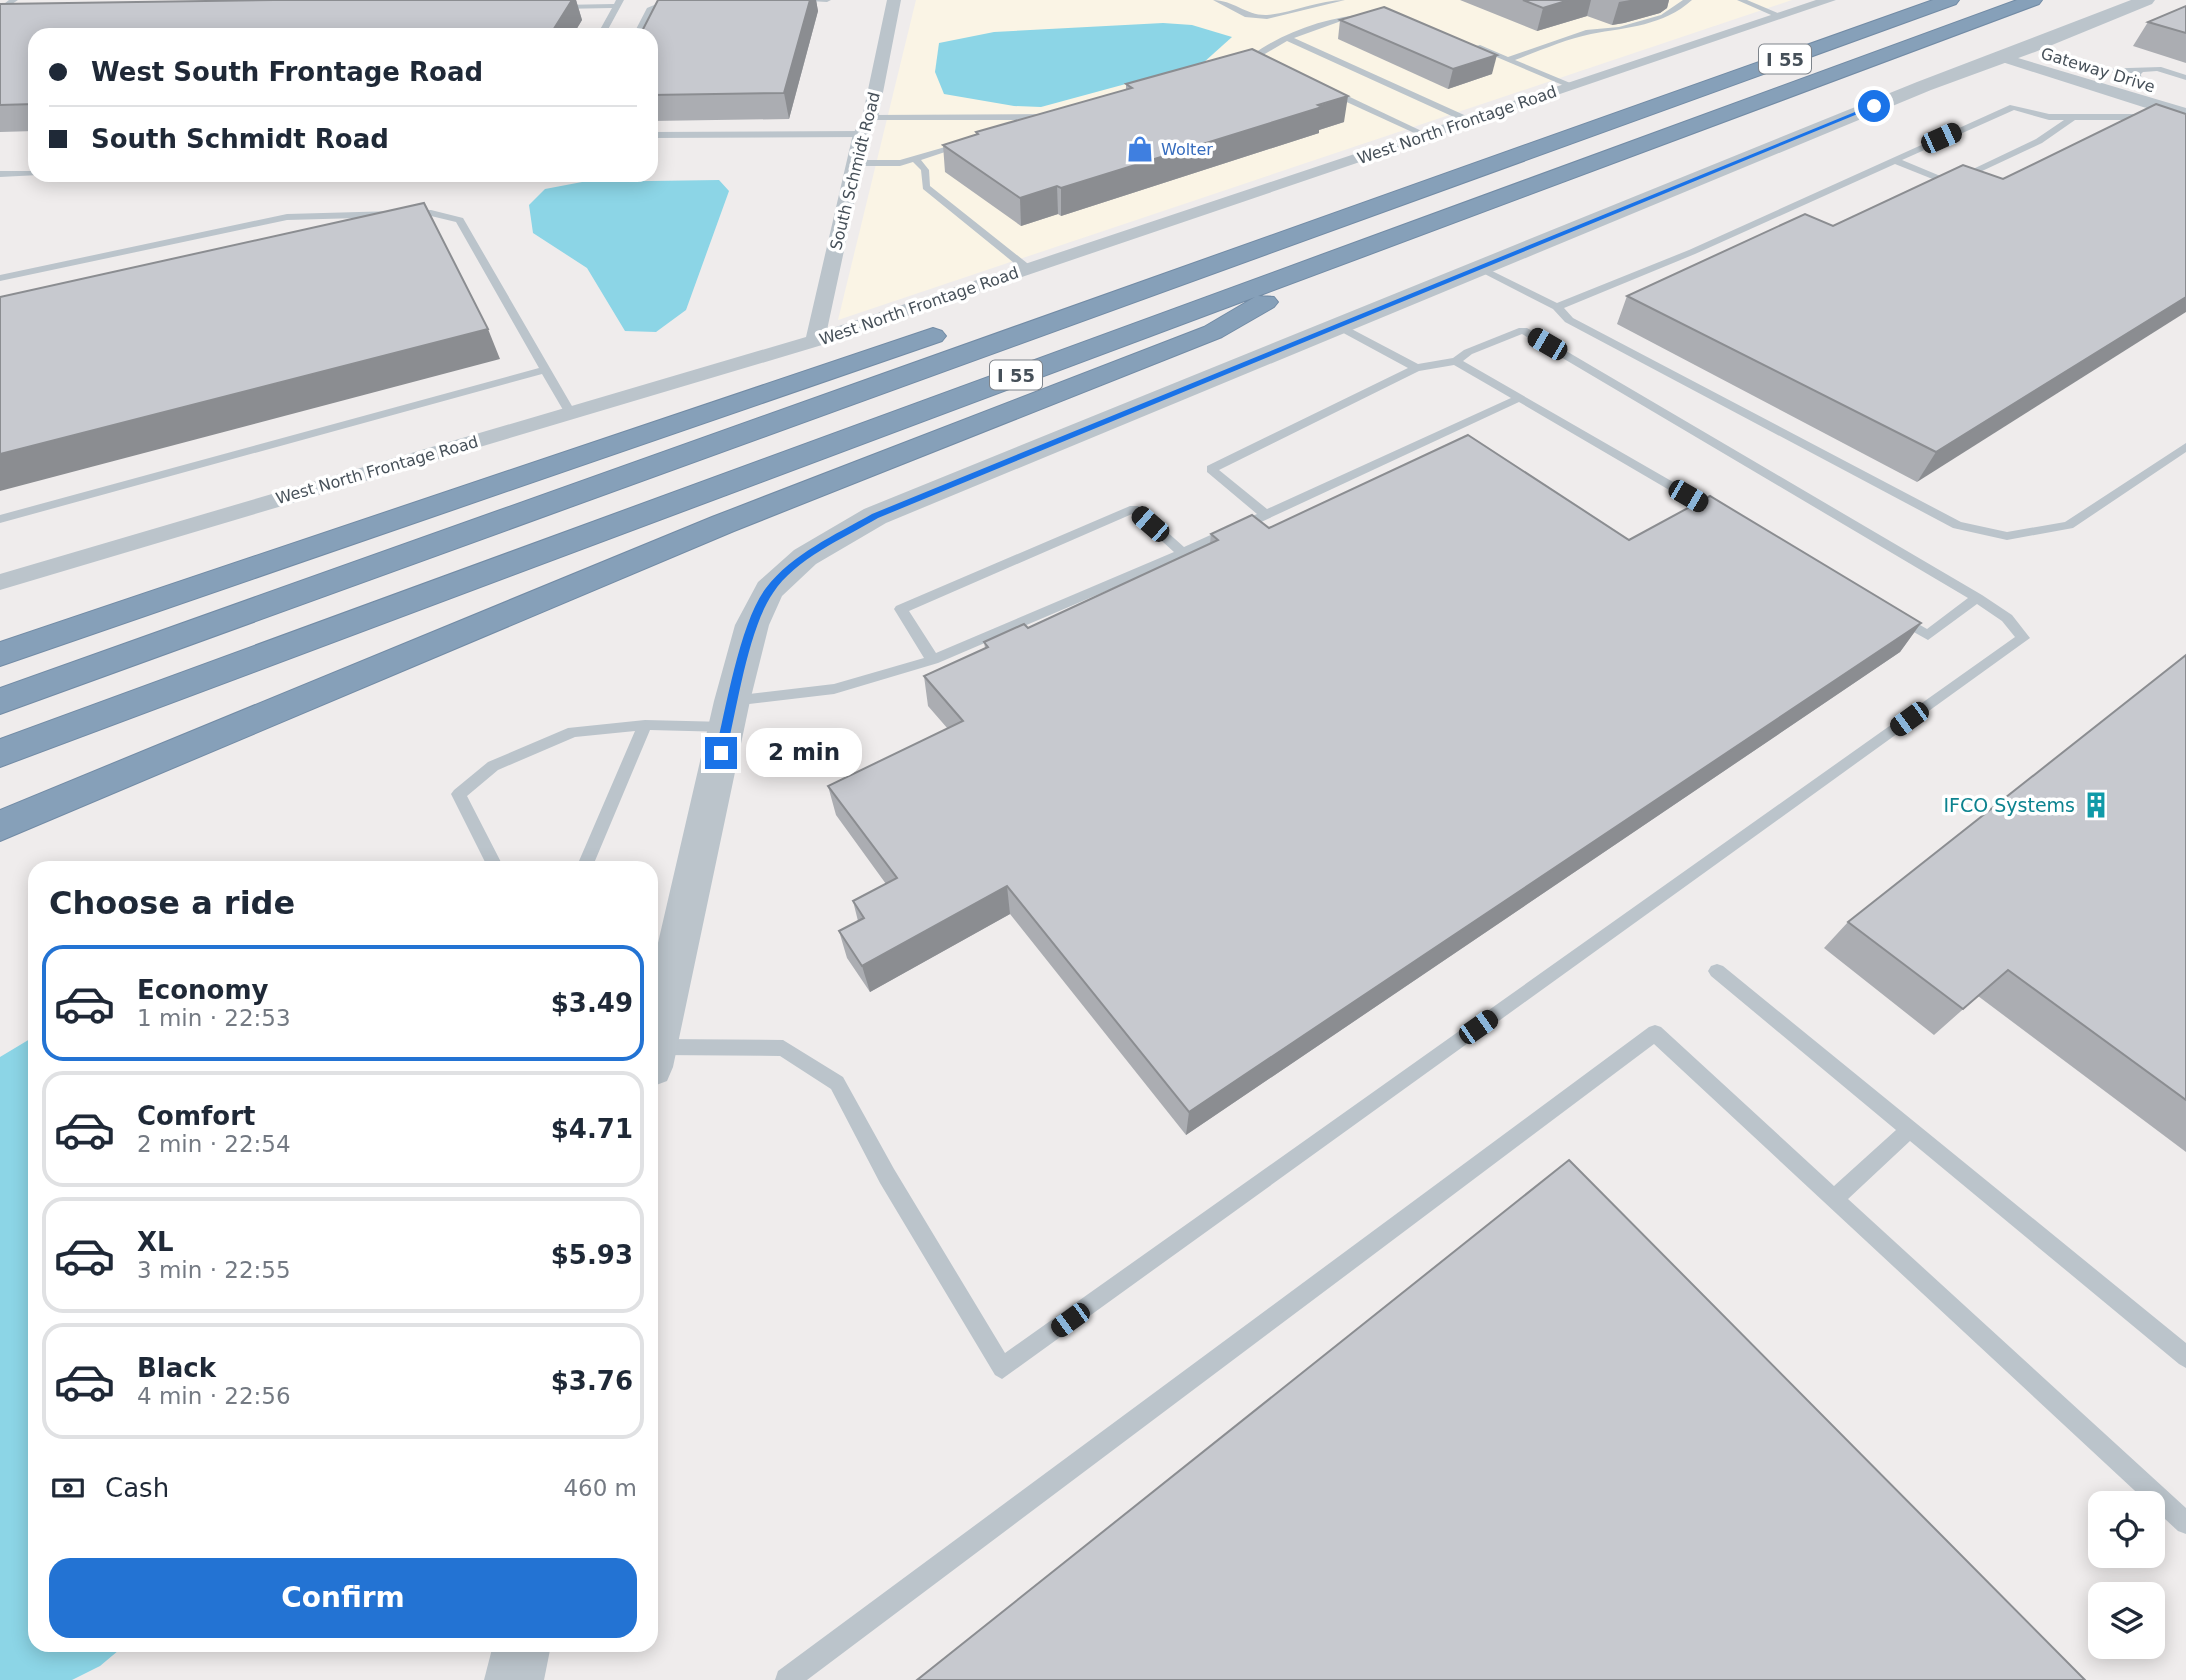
<!DOCTYPE html>
<html lang="en">
<head>
<meta charset="utf-8">
<style>
	body { margin:0; font-family:"DejaVu Sans",sans-serif; background:#f2f2f3; color:#1f2937; height:100vh; display:flex; flex-direction:column; font-size:26px; white-space:nowrap }
	* { box-sizing:border-box; margin:0 }
	p { font-size:23px; color:#747a83 }
	.icon { flex:none; width:38px; height:38px; fill:none; stroke:currentColor; stroke-width:2; stroke-linecap:round; stroke-linejoin:round }
	.map { position:relative; flex:1; overflow:hidden }
	.panel { position:absolute; left:28px; top:861px; width:630px; height:791px; display:flex; flex-direction:column; background:#fff; border-radius:21px; box-shadow:0 4px 18px #0003 }
	.panel>* { flex:none }
	.hud { position:absolute; left:28px; top:28px; width:630px; height:154px; border-radius:21px; box-shadow:0 4px 18px #0003; display:grid; align-content:center; height:154px; padding:0 21px; background:#fff }
	.controls { position:absolute; left:2088px; top:1491px; display:grid; gap:14px }
	.controls a { display:grid; place-items:center; width:77px; height:77px; border-radius:14px; background:#fff; box-shadow:0 4px 18px #0003; font-size:35px }
	.end { position:absolute; width:32px; height:32px; margin:-16px; border:9px solid #1a73e8; background:#fff; box-shadow:0 0 0 4px #fff }
	.from { border-radius:50% }
	.bubble { position:absolute; height:49px; border-radius:21px; background:#fff; box-shadow:0 4px 18px #0003; font-size:23px; font-weight:700; line-height:49px; text-align:center }
	.car { position:absolute; width:21px; height:42px; margin:-21px -10px; border-radius:9px; box-shadow:0 0 5px 2px #0007; background:linear-gradient(#222 24%,#8ab4d8 0 40%,#222 0 76%,#8ab4d8 0 86%,#222 0) }
	.hud b { display:flex; align-items:center; gap:24px; height:66px; font-size:26px }
	.hud b+b { border-top:2px solid #e0e1e3 }
	.hud i { width:18px; height:18px; background:#1f2937 }
	ul { padding:0; list-style:none }
	li { display:flex; align-items:center; gap:21px; height:116px; margin:0 14px 10px; padding:0 7px; border:4px solid #e0e1e3; border-radius:21px }
	li div { flex:1 }
	li b { display:block; font-size:26px }
	li em { font-style:normal; font-weight:700 }
	li.on { border-color:#2373d3 }
	li>.icon { width:63px; height:63px; stroke-width:1.5 }
	h2 { padding:0 21px; font-size:32px; line-height:84px }
	.pay { display:flex; align-items:center; gap:18px; height:77px; padding:0 21px; font-size:26px }
	.pay p { margin-inline-start:auto }
	.primary-button { display:flex; gap:14px; margin-top:auto; padding:14px 21px }
	.primary-button a { flex:1; height:80px; border-radius:21px; background:#2373d3; color:#fff; font-size:28px; font-weight:700; line-height:80px; text-align:center }
	.map>svg:first-child { display:block }
	.commercial { fill:#faf4e5 }
	.water { fill:#8cd5e6 }
	.lines { fill:none; stroke-linecap:round; stroke-linejoin:round }
	.motorway-casing { stroke:#728ba5; stroke-width:2 }
	.service { fill:#bbc4cb; fill-rule:evenodd }
	.minor { fill:#bbc4cb; fill-rule:evenodd }
	.tertiary { fill:#bbc4cb; fill-rule:evenodd }
	.motorway { fill:#86a0b9; fill-rule:evenodd }
	.wall { fill:#abadb2 }
	.shaded-wall { fill:#8b8d91 }
	.building { fill:#c7c9cf; stroke:#8b8d91; stroke-width:2 }
	.route { fill:#1a73e8 }
	.labels { text-anchor:middle; dominant-baseline:central; stroke-width:7; stroke-linejoin:round; paint-order:stroke }
	.far-street-label { font-size:16px; fill:#465059; stroke:#fff }
	.far-shop-label { font-size:16px; fill:#366cbe; stroke:#fff; text-anchor:start }
	.shield { fill:#fff; stroke:#7e848b; stroke-width:2 }
	.shield-label { font-size:18px; font-weight:bold; fill:#465059 }
	.culture-label { font-size:19px; fill:#0d838f; stroke:#fff; text-anchor:end }
</style>
</head>
<body>
<div class="map">
<svg width="2186" height="1680" viewBox="0 0 2186 1680">
	<rect width="100%" height="100%" fill="#efecec"/>
	<path class="commercial" d="M916,0h876l-954,320z"/>
	<g class="water">
		<path d="M1163,23l29,2 40,12 -29,26 -162,44 -27,-1 -70,-12 -9,-22 4,-29 55,-11z"/>
		<path d="M719,180l10,11 -43,119 -30,22 -31,-1 -38,-63 -54,-35 -4,-28 16,-16 37,-7z"/>
		<path d="M35,1036v609h90l-25,21 -28,14h-72v-623z"/>
	</g>
	<g class="lines">
		<g class="motorway-casing">
			<g id="motorway">
				<path d="M1933,0h26l-3,4 -1956,710v-26z"/>
				<path d="M2017,0h25l-3,4 -781,292 16,1 4,5 -4,5 -52,30 -488,194 -734,310v-31l712,-293 492,-190 51,-30 -1255,470v-28z"/>
				<path d="M933,328l9,3 4,5 -4,5 -942,325v-24z"/>
			</g>
		</g>
		<g class="service">
			<path d="M9,0h9l-18,12v-5z"/>
			<path d="M616,0h8l-19,35h-8l15,-27 -53,1 -4,-2 4,-2 55,-1z"/>
			<path d="M666,0l8,1 -21,10 -12,24h-8l14,-27z"/>
			<path d="M793,0h38l-4,2z"/>
			<path d="M1213,0c20,0 34,16 54,15 26,-2 51,-15 78,-15l-78,19 -22,-2z"/>
			<path d="M1683,0h9c-29,26 -64,27 -101,34 -25,5 -52,17 -76,26l60,25 -3,4 -99,-42 7,-2 28,12 78,-27 33,-3 42,-12z"/>
			<path d="M1737,0h10l38,16 -7,2z"/>
			<path d="M1367,14l3,4 -26,2 -50,18 179,81v4h-6l-180,-82 -29,17 -7,-2c31,-24 77,-39 116,-42z"/>
			<path d="M2161,67l25,8v5l-29,-9 -14,1 -2,2 1,12 -4,2 -4,-2v-13h-38l-4,-2 4,-2z"/>
			<path d="M1327,89h6l97,46 -7,2 -96,-44z"/>
			<path d="M2010,105l39,9h101l4,3 -4,3h-75l-33,23 -92,43 -55,-22 -200,90 -131,54 9,10 388,204 46,10 58,-10 121,-79v9l-113,76 -66,12 -54,-12 -388,-206 -12,-13 -78,-40 9,-2 73,36 132,-53zM2014,110l35,10h15l-28,19 -86,41 -48,-20z"/>
			<path d="M870,115l180,-1 4,3 -4,3h-183v-4z"/>
			<path d="M651,132l210,-1 4,3 -4,3 -210,1z"/>
			<path d="M959,143l7,2 -45,15 8,10 1,16 102,81v4h-8l-101,-82 -2,-19 -8,-8 -13,4h-45l-4,-3 4,-3h45z"/>
			<path d="M0,171h35v4h4l-39,2z"/>
			<path d="M431,210l32,8 113,195 -2,2h-8l-24,-41 -542,149v-8l539,-147 -83,-146 -25,-6 -144,4 -287,61v-6l287,-61z"/>
			<path d="M1336,325h8l74,39 35,-6 11,-8 55,-22h8l455,267 30,20 18,23 -1028,741 -7,-4 -115,-192 -49,-94 -51,-33 -122,-1 -6,-2v-12l6,-2 125,1 60,37 51,92 111,184 1010,-716 -13,-16 -25,-17 -49,36 -34,-19 -2,-3 7,-5 28,16 41,-31 -446,-264 -50,20 -9,7 257,148v6h-8l-193,-113 -331,154 -250,107 -104,31 -102,12 -5,-1 -2,-4 7,-5 102,-12 90,-26 -30,-49 2,-3 234,-100h8l46,41 73,-33 -50,-42v-6l201,-98 -72,-39zM1454,365l57,33 -244,111 -48,-39 200,-99zM1132,514l42,38 -238,101 -27,-42z"/>
			<path d="M645,720l82,2 7,5 -7,5 -77,-2 -58,138h-16l59,-137 -60,6 -77,33 -31,26 37,72h-16l-37,-74 3,-4 34,-28 80,-34z"/>
			<path d="M1717,964l6,2 463,377v25l-7,-4 -269,-223 -62,58 338,309v26l-8,-3 -26,-24v-4h-4l-494,-459 -847,636h-32l3,-9 871,-644 6,-2 6,2 173,159 62,-56 -185,-154 -3,-5 3,-5z"/>
		</g>
		<g class="minor">
			<path d="M887,0h14l-23,118 -9,16 -42,196 989,-330h20l-1014,345 -822,245v-16l806,-237 47,-203 9,-16z"/>
			<path d="M2001,53l185,55v10l-43,-11 -147,-47 -2,-3 2,-3z"/>
		</g>
		<g class="tertiary">
			<path d="M2131,0h24l-3,4 -117,48 -104,38 -1045,433 -70,41 -34,32 -13,29 -19,76 -77,366 -6,14 -16,6v-114l63,-272 21,-76 23,-43 36,-32 70,-41 1053,-427z"/>
			<path d="M493,1645h58l-7,35h-60z"/>
		</g>
		<use href="#motorway" class="motorway"/>
	</g>
	<g class="wall">
		<path d="M274,0h302l6,20 -9,15h-538v96l-35,1v-128z"/>
		<path d="M658,0h158l2,11 -29,108 -138,2v-86z"/>
		<path d="M1460,0h209l-2,8 -7,5 -36,10 -12,2 -25,-9 -50,15z"/>
		<path d="M2186,6v57l-53,-17 15,-24z"/>
		<path d="M1340,20l152,54 -44,15 -110,-50z"/>
		<path d="M1126,84l218,38 -25,8v3l-258,83 -3,-2 -37,12 -76,-54 -2,-27 33,-10v-3l150,-42z"/>
		<path d="M2186,114l-269,368 -300,-158 10,-28 206,-70 170,-47z"/>
		<path d="M1269,528l360,12 292,83 -21,29 -714,483 -176,-221 -140,78 -23,-34 -8,-27 19,-10 -5,-20 33,-17 -50,-69 -8,-29 120,-57 -20,-23 -4,-30 61,-28 -1,-6 44,-14 182,-84 1,-10z"/>
		<path d="M2186,655v497l-208,-156 -44,39 -110,-87 24,-26z"/>
	</g>
	<g class="shaded-wall">
		<path d="M572,0h4l6,20 -9,15h-23z"/>
		<path d="M810,0h6l2,11 -29,108 -5,-26z"/>
		<path d="M1569,0h22l-4,16 -50,15 6,-23z"/>
		<path d="M1630,0h39l-2,8 -7,5 -36,10 -12,2 7,-23z"/>
		<path d="M1497,55l-5,19 -44,15 5,-20z"/>
		<path d="M1348,96l-4,26 -25,8v3l-258,83v-28z"/>
		<path d="M1057,186l1,28 -37,12 -1,-28z"/>
		<path d="M2186,297v15l-269,170 19,-30z"/>
		<path d="M488,329l12,30 -500,132v-37z"/>
		<path d="M1921,623l-21,29 -714,483 3,-23z"/>
		<path d="M1007,886l3,28 -140,78 -8,-26z"/>
	</g>
	<g class="building">
		<path d="M274,0h298l-22,35h-515v69l-35,1v-101z"/>
		<path d="M658,0h152l-26,93 -133,2v-60h-11z"/>
		<path d="M1523,0h46l-26,8z"/>
		<path d="M2186,6v27l-38,-11z"/>
		<path d="M1384,7l113,48 -44,14 -113,-49z"/>
		<path d="M1252,49l96,47 -30,9 4,2 -261,81 -4,-2 -37,12 -77,-53 35,-11 -2,-2 156,-44 -6,-4z"/>
		<path d="M2156,104l30,10v183l-250,155 -309,-156 178,-82 28,12 130,-61 40,14z"/>
		<path d="M424,203l64,126 -488,125v-157z"/>
		<path d="M1468,435l161,105 81,-44 211,127 -732,489 -182,-226 -145,80 -23,-35 25,-13 -11,-17 44,-23 -69,-92 135,-65 -39,-45 64,-29 -4,-5 40,-18 4,4 190,-88 -7,-6 41,-19 17,13z"/>
		<path d="M2186,655v445l-178,-130 -45,39 -115,-87z"/>
		<path d="M1569,1160l516,520h-1168z"/>
	</g>
	<path class="route" d="M1872,105l5,1 -999,412c-34,20 -83,41 -105,75 -25,36 -36,116 -47,160l-5,4 -4,-1 -2,-3c11,-44 25,-131 51,-165 26,-34 69,-53 106,-74z"/>
	<defs>
		<g id="shop-bare" transform="scale(2.1)"><path d="M-5-2.5h2.3a2.7 3.5 0 0 1 5.4 0H5L5.5 6h-11ZM-1.5-2.5h3a1.5 2.3 0 0 0-3 0Z" fill="#3f7fe0" stroke="#fff" stroke-width="2.5" paint-order="stroke"/></g>
		<g id="building-bare" transform="scale(2.1)"><path d="M-4-6H4V6H1V3H-1V6H-4ZM-2.5-4.3h1.7v1.8h-1.7ZM.8-4.3h1.7v1.8H.8ZM-2.5-1h1.7V.8h-1.7ZM.8-1h1.7V.8H.8Z" fill="#0f9aa8" stroke="#fff" stroke-width="2.5" paint-order="stroke"/></g>
	</defs>
	<g fill-rule="evenodd">
		<use href="#shop-bare" x="1140" y="149"/>
		<use href="#building-bare" x="2096" y="805"/>
	</g>
	<g class="labels">
		<g class="far-street-label">
			<text transform="translate(2098 70) rotate(17)">Gateway Drive</text>
			<text transform="translate(1457 125) rotate(-19)">West North Frontage Road</text>
			<text transform="translate(855 171) rotate(-76)">South Schmidt Road</text>
			<text transform="translate(919 306) rotate(-19)">West North Frontage Road</text>
			<text transform="translate(377 470) rotate(-16)">West North Frontage Road</text>
		</g>
		<g class="far-shop-label">
			<text x="1161" y="149">Wolter</text>
		</g>
		<g class="shield">
			<rect x="1759" y="44.5" width="52" height="29" rx="5"/>
			<rect x="990" y="360.5" width="52" height="29" rx="5"/>
		</g>
		<g class="shield-label">
			<text x="1785" y="59">I 55</text>
			<text x="1016" y="375">I 55</text>
		</g>
		<g class="culture-label">
			<text x="2075" y="805">IFCO Systems</text>
		</g>
	</g>
</svg>
<div class="controls">
<a><svg class="icon" aria-label="locate" viewBox="0 0 24 24"><circle cx="12" cy="12" r="6"/><path d="M12 2v4M12 18v4M2 12h4M18 12h4"/></svg></a>
<a><svg class="icon" aria-label="layers" viewBox="0 0 24 24"><path d="M12 4l9 5-9 5-9-5zM3 14l9 5 9-5"/></svg></a>
</div>
<i class="end from" style="left:1874px;top:106px"></i>
<i class="end" style="left:721px;top:753px"></i>
<div class="bubble" style="left:746px;top:728px;width:116px">2 min</div>
<i class="car" style="left:1941px;top:138px;rotate:66deg"></i>
<i class="car" style="left:1547px;top:344px;rotate:300deg"></i>
<i class="car" style="left:1688px;top:496px;rotate:120deg"></i>
<i class="car" style="left:1150px;top:524px;rotate:311deg"></i>
<i class="car" style="left:1909px;top:719px;rotate:234deg"></i>
<i class="car" style="left:1478px;top:1027px;rotate:55deg"></i>
<i class="car" style="left:1070px;top:1320px;rotate:234deg"></i>
<div class="hud">
<b><i class="from"></i>West South Frontage Road</b>
<b><i></i>South Schmidt Road</b>
</div>
<section class="panel">
<h2>Choose a ride</h2>
<ul>
<li class="on"><svg class="icon" aria-label="car" viewBox="0 0 24 24"><path d="M5 17H2v-5l4-1 3-4h7l3 4 3 1v5h-3M9 17h6M6 11h13"/><circle cx="7" cy="17" r="2"/><circle cx="17" cy="17" r="2"/></svg><div><b>Economy</b><p>1 min · 22:53</p></div><em>$3.49</em></li>
<li><svg class="icon" aria-label="car" viewBox="0 0 24 24"><path d="M5 17H2v-5l4-1 3-4h7l3 4 3 1v5h-3M9 17h6M6 11h13"/><circle cx="7" cy="17" r="2"/><circle cx="17" cy="17" r="2"/></svg><div><b>Comfort</b><p>2 min · 22:54</p></div><em>$4.71</em></li>
<li><svg class="icon" aria-label="car" viewBox="0 0 24 24"><path d="M5 17H2v-5l4-1 3-4h7l3 4 3 1v5h-3M9 17h6M6 11h13"/><circle cx="7" cy="17" r="2"/><circle cx="17" cy="17" r="2"/></svg><div><b>XL</b><p>3 min · 22:55</p></div><em>$5.93</em></li>
<li><svg class="icon" aria-label="car" viewBox="0 0 24 24"><path d="M5 17H2v-5l4-1 3-4h7l3 4 3 1v5h-3M9 17h6M6 11h13"/><circle cx="7" cy="17" r="2"/><circle cx="17" cy="17" r="2"/></svg><div><b>Black</b><p>4 min · 22:56</p></div><em>$3.76</em></li>
</ul>
<div class="pay"><svg class="icon" aria-label="cash" viewBox="0 0 24 24"><path d="M3 7h18v10H3z"/><circle cx="12" cy="12" r="2"/></svg>Cash<p>460 m</p></div>
<div class="primary-button"><a>Confirm</a></div>
</section>
</div>
</body>
</html>
